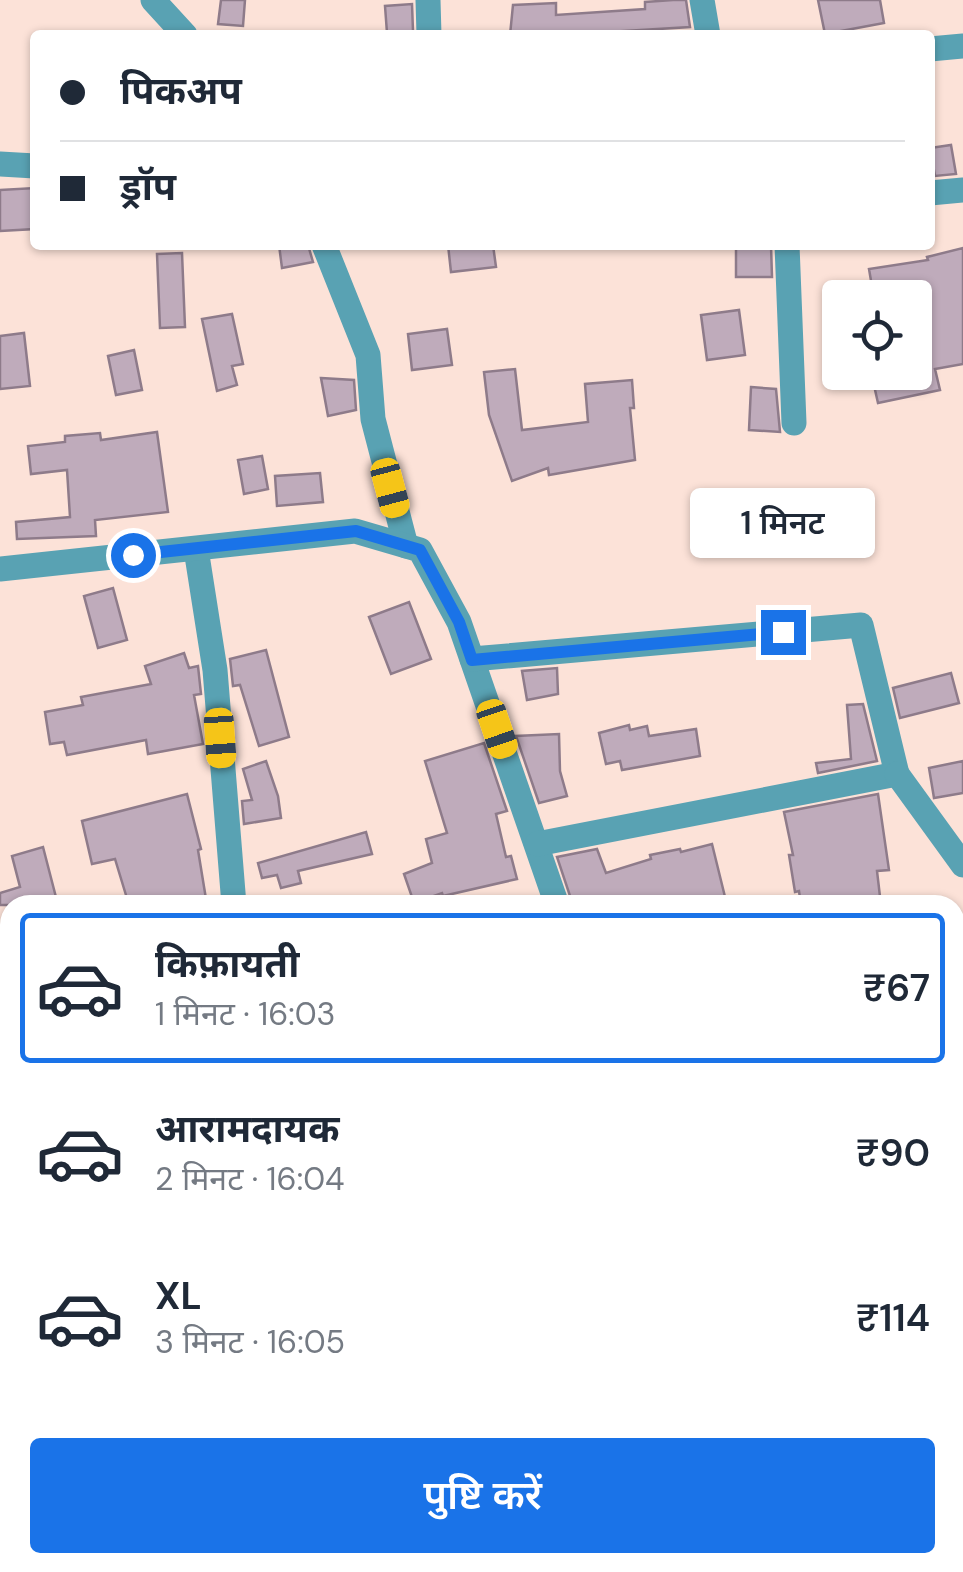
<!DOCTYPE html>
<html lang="hi">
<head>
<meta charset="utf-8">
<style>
	body { margin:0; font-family:"DM Sans","Noto Sans Devanagari",sans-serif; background:#f6f6f7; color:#1f2937; height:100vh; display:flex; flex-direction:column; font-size:38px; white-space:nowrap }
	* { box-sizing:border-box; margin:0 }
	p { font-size:32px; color:#747a83 }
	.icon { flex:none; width:55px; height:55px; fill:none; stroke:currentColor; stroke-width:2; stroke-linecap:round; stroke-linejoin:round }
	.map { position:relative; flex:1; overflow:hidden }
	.details { position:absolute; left:0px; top:895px; width:965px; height:678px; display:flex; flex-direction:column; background:#fff; border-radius:30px 30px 0 0; box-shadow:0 2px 8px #0004 }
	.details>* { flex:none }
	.top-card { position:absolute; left:30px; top:30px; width:905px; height:220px; border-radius:10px; box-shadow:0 2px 8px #0004; display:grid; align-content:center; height:220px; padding:0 30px; background:#fff }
	.tools { position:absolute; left:822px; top:280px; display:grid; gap:20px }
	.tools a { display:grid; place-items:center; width:110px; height:110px; border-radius:10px; background:#fff; box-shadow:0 2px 8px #0004; font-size:50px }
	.end { position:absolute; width:45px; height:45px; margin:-22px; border:12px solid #1a73e8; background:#fff; box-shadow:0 0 0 5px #fff }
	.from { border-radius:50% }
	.bubble { position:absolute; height:70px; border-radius:10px; background:#fff; box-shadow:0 2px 8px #0004; font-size:32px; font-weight:600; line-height:70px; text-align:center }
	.car { position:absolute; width:30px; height:60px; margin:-30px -15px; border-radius:12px; box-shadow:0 0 8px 2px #0007; background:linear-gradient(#f5c518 24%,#345 0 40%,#f5c518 0 76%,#345 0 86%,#f5c518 0) }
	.top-card b { display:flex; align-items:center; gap:35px; height:95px; font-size:38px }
	.top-card b+b { border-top:2px solid #e0e1e3 }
	.top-card i { width:25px; height:25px; background:#1f2937 }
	ul { padding:18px 0 0; list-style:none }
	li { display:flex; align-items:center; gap:30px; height:150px; margin:0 20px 15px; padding:0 10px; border:5px solid transparent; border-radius:10px }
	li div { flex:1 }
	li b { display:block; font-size:38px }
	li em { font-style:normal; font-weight:600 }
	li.selected { border-color:#1a73e8 }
	li>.icon { width:90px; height:90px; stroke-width:1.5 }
	.cta { display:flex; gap:20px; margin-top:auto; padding:20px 30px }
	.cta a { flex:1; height:115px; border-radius:10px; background:#1a73e8; color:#fff; font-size:40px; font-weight:600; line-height:115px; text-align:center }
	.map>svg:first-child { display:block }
	.building { fill:#bfabbb; stroke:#8e7b8a; stroke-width:2.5 }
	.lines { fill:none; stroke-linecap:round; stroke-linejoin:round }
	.minor { stroke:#59a2b3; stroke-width:25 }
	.route { stroke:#1a73e8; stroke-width:12 }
</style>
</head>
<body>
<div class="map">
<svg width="963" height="1572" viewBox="0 0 963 1572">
	<rect width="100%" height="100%" fill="#fce2d8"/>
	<g class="building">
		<path d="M221,0h24l-2,26 -25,-2z"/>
		<path d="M673,0h13l4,27 -81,5v3h-99l3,-30 43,-2v12l89,-6v-7z"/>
		<path d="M818,0h62l4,23 -59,11z"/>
		<path d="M412,4l1,27 -26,2 -2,-27z"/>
		<path d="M951,145l5,29 -21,2 -5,-28z"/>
		<path d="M35,188v41l-35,2v-41z"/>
		<path d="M279,245h29l5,17 -31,6z"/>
		<path d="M448,245h45l3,22 -45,5z"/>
		<path d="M736,245h35l1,32h-36z"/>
		<path d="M963,248v116l-28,5 5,21 -62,13 -7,-31h44v-80l-41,6 -5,-29 59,-9 -1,-3z"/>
		<path d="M182,253l3,74 -25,1 -3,-74z"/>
		<path d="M739,310l6,45 -38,5 -6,-45z"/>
		<path d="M232,314l11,50 -11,2 5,19 -20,6 -15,-72z"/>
		<path d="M447,329l5,36 -40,5 -4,-36z"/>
		<path d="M24,333l6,53 -30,3v-53z"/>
		<path d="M134,350l8,40 -26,5 -8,-39z"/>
		<path d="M515,369l7,61 66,-8 -3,-38 47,-4 2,28h-4l5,52 -86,15 -1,-7 -36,13 -23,-66 -5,-43z"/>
		<path d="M321,378l33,2 2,30 -28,6z"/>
		<path d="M751,387l25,2 4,43 -31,-2z"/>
		<path d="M157,432l11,80 -73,8 1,16 -79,3 -1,-17 54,-5 -3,-47 -36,4 -3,-28 37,-4v-6l35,-3 1,7z"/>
		<path d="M262,456l6,33 -24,5 -6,-34z"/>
		<path d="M320,473l3,29 -46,4 -2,-30z"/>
		<path d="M113,588l14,52 -29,8 -14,-52z"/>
		<path d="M409,602l22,57 -40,15 -22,-57z"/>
		<path d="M266,650l23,87 -30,9 -19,-61 -7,1 -3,-27z"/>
		<path d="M184,653l5,15 9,-2 3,28 -7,1 9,49 -55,10 -2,-14 -79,15 -3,-13 -14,2 -5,-32 38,-7 -2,-8 70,-13 -6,-18z"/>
		<path d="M557,668l1,26 -31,6 -5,-29z"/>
		<path d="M951,673l8,30 -59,15 -7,-30z"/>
		<path d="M863,704l14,57 -59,12 -2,-10 35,-4 -4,-54z"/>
		<path d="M629,725l1,5 17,-4 2,10 47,-7 4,27 -78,14 -2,-9 -14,3 -7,-31z"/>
		<path d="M559,734l1,37 7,25 -28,7 -23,-67z"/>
		<path d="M484,743l23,68 -11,3 10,43 5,-1 6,23 -74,17 -1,-3 -28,10 -10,-29 28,-11 -6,-24 21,-6 -22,-72z"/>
		<path d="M266,761l12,35 3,22 -37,6 -2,-23 10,-1 -9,-31z"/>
		<path d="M963,761v32l-29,5 -5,-30z"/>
		<path d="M187,794l14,55 -3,1 9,55h-46v-4l-32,4 -14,-46 -23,5 -10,-43z"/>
		<path d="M878,794l11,76 -12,1 4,34h-80l-2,-14 -4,1 -6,-37h4l-9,-43z"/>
		<path d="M366,832l6,22 -74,17 3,12 -20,5 -4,-13 -15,3 -4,-15z"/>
		<path d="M712,844l15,61h-154l-16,-48 40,-8 9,24 45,-14 -1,-4 30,-6 1,3z"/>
		<path d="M43,847l15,58h-58v-12l20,-6 -8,-31z"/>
	</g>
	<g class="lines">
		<g class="minor">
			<path d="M153,0l32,35"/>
			<path d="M428,0l1,35"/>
			<path d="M702,0l6,35"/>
			<path d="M930,49l33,-3"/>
			<path d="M0,164l35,2"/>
			<path d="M930,193l33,-3"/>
			<path d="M324,245l44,110 5,64 33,127"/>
			<path d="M787,245l7,178"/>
			<path d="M196,549l19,121 19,235"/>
			<path d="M0,569l355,-38 65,19 39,72 98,283"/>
			<path d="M472,659l389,-34 36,149 -360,70"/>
			<path d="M897,774l66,91"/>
			<path d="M955,1063l8,-1"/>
			<path d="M0,1107l10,1"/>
			<path d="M955,1302l8,-1"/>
			<path d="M955,1509l8,15"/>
			<path d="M285,1562v10"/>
			<path d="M18,1572v-10"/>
			<path d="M586,1572l43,-10"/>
		</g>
	</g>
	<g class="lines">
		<path class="route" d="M133,555l223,-24 64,19 39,72 13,38 311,-28"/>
	</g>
</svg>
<div class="tools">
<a><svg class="icon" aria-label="locate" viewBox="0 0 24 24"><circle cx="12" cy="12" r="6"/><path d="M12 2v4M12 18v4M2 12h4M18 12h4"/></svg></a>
</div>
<i class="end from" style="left:133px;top:555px"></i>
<i class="end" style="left:783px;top:632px"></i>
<div class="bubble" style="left:690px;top:488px;width:185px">1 मिनट</div>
<i class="car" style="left:390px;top:488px;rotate:165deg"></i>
<i class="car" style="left:497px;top:729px;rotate:161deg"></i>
<i class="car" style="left:220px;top:738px;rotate:176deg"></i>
<div class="top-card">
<b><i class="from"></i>पिकअप</b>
<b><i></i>ड्रॉप</b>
</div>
<section class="details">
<ul>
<li class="selected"><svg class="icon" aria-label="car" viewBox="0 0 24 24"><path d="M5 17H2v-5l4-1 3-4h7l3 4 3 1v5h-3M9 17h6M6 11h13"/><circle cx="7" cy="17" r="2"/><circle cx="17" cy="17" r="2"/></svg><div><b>किफ़ायती</b><p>1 मिनट · 16:03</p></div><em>₹67</em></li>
<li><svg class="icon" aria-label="car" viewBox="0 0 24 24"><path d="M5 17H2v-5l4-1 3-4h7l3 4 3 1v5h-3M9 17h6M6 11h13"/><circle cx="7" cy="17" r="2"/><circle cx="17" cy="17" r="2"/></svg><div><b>आरामदायक</b><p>2 मिनट · 16:04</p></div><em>₹90</em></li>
<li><svg class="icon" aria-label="car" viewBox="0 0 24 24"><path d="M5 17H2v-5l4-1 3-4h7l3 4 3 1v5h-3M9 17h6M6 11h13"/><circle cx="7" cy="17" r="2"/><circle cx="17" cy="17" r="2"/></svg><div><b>XL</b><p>3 मिनट · 16:05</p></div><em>₹114</em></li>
</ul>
<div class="cta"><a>पुष्टि करें</a></div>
</section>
</div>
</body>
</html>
